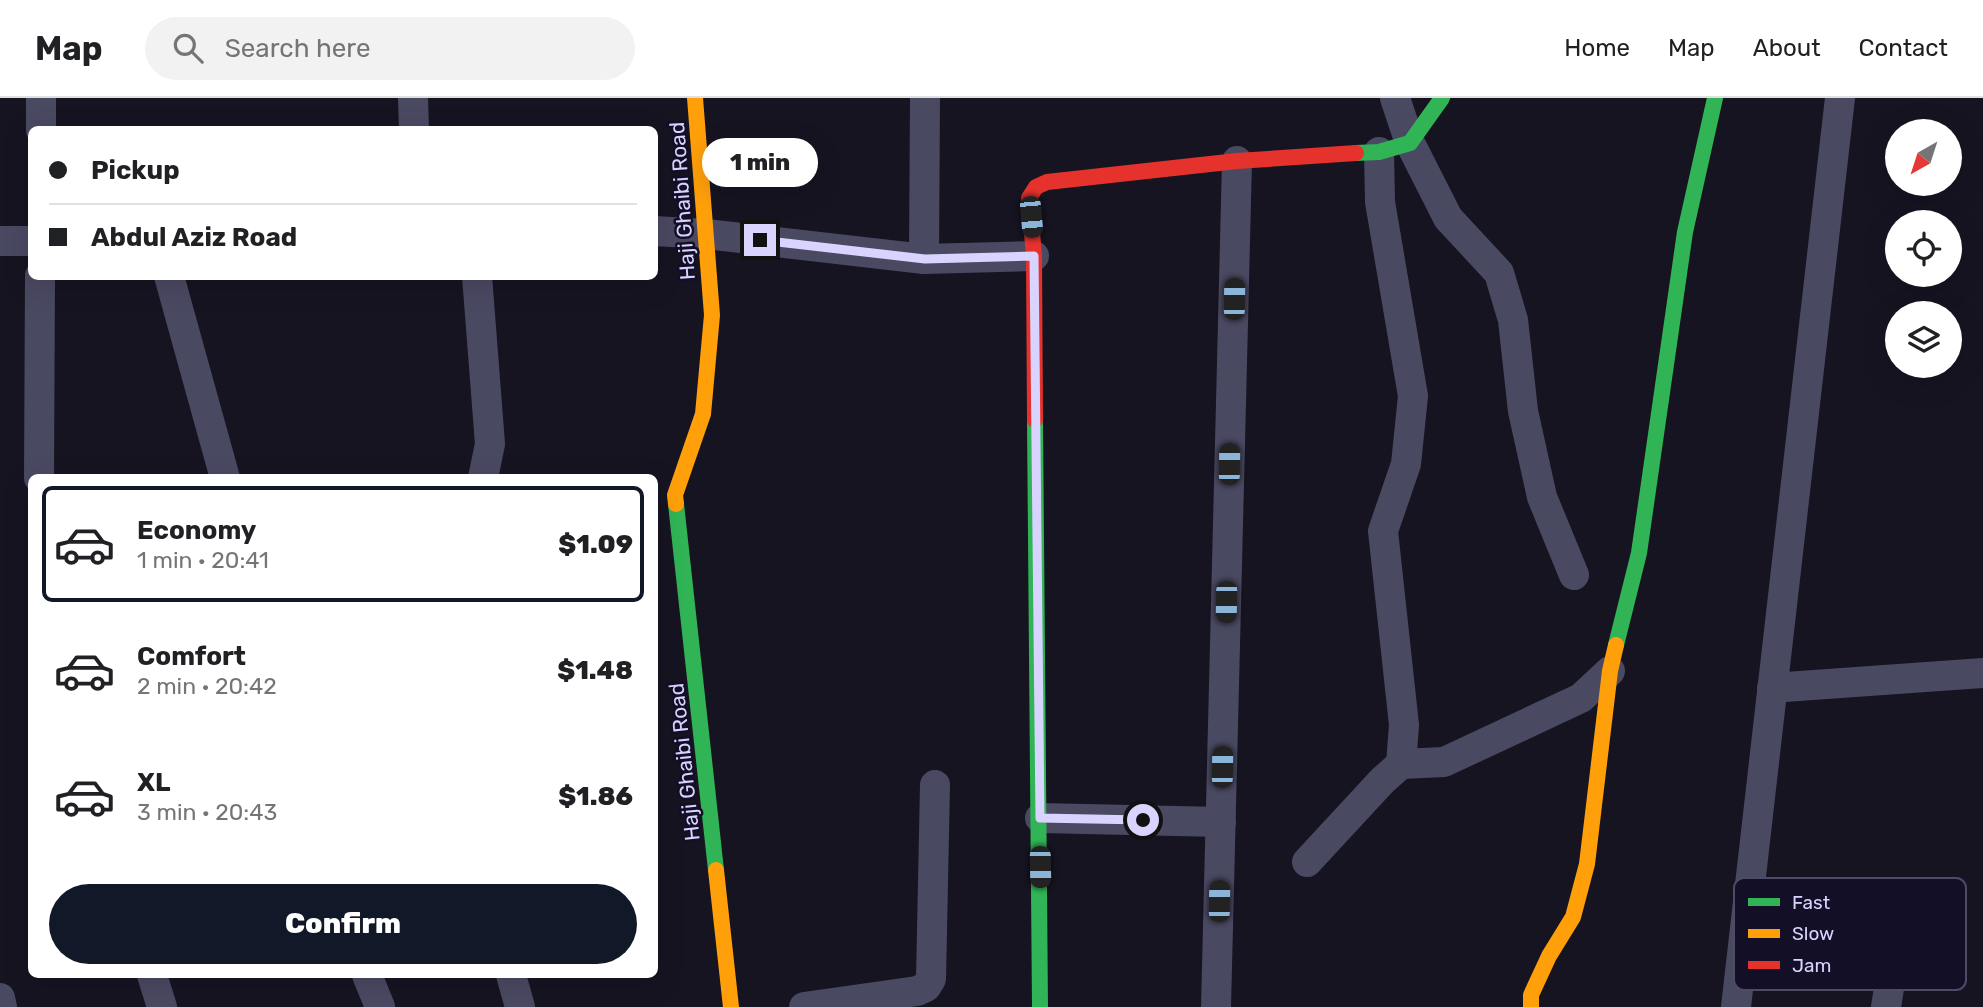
<!DOCTYPE html>
<html lang="en">
<head>
<meta charset="utf-8">
<style>
	body { margin:0; font-family:Rubik,sans-serif; background:#f2f2f2; color:#202124; height:100vh; display:flex; flex-direction:column; font-size:26px; white-space:nowrap }
	* { box-sizing:border-box; margin:0 }
	p { font-size:23px; color:#757577 }
	.icon { flex:none; width:38px; height:38px; fill:none; stroke:currentColor; stroke-width:2; stroke-linecap:round; stroke-linejoin:round }
	.map { position:relative; flex:1; overflow:hidden }
	.drawer { position:absolute; left:28px; top:376px; width:630px; height:504px; display:flex; flex-direction:column; background:#fff; border-radius:10px; box-shadow:0 7px 28px #0002 }
	.drawer>* { flex:none }
	.hud { position:absolute; left:28px; top:28px; width:630px; height:154px; border-radius:10px; box-shadow:0 7px 28px #0002; display:grid; align-content:center; height:154px; padding:0 21px; background:#fff }
	.needle { width:46px; rotate:219deg }
	.controls { position:absolute; left:1885px; top:21px; display:grid; gap:14px }
	.controls a { display:grid; place-items:center; width:77px; height:77px; border-radius:50%; background:#fff; box-shadow:0 7px 28px #0002; font-size:35px }
	.end { position:absolute; width:32px; height:32px; margin:-16px; border:9px solid #d9d4ff; background:#111; box-shadow:0 0 0 4px #111 }
	.from { border-radius:50% }
	.bubble { position:absolute; height:49px; border-radius:24px; background:#fff; box-shadow:0 7px 28px #0002; font-size:23px; font-weight:800; line-height:49px; text-align:center }
	.car { position:absolute; width:21px; height:42px; margin:-21px -10px; border-radius:9px; box-shadow:0 0 5px 2px #0007; background:linear-gradient(#222 24%,#8ab4d8 0 40%,#222 0 76%,#8ab4d8 0 86%,#222 0) }
	.hud b { display:flex; align-items:center; gap:24px; height:66px; font-size:26px }
	.hud b+b { border-top:2px solid #e0e0e0 }
	.hud i { width:18px; height:18px; background:#202124 }
	ul { padding:12px 0 0; list-style:none }
	li { display:flex; align-items:center; gap:21px; height:116px; margin:0 14px 10px; padding:0 7px; border:4px solid transparent; border-radius:10px }
	li div { flex:1 }
	li b { display:block; font-size:26px }
	li em { font-style:normal; font-weight:800 }
	li.selected { border-color:#111827 }
	li>.icon { width:63px; height:63px; stroke-width:1.5 }
	.action { display:flex; gap:14px; margin-top:auto; padding:14px 21px }
	.action a { flex:1; height:80px; border-radius:42px; background:#111827; color:#fff; font-size:28px; font-weight:800; line-height:80px; text-align:center }
	header { display:flex; align-items:center; gap:42px; box-sizing:border-box; height:98px; padding:0 35px; background:#fff; border-bottom:2px solid #e0e0e0 }
	header strong { font-size:33px }
	nav { display:flex; gap:38px; margin-inline-start:auto; font-size:24px }
	.search { width:490px; height:63px; background:#f2f2f2; display:flex; align-items:center; gap:18px; box-sizing:border-box; padding:0 24px; border-radius:38px; color:#757577; font-size:26px }
	.map>svg:first-child { display:block }
	.lines { fill:none; stroke-linecap:round; stroke-linejoin:round }
	.street { stroke:#4a4962; stroke-width:30 }
	.fast { stroke:#30b455; stroke-width:16 }
	.slow { stroke:#ff9f0a; stroke-width:16 }
	.jam { stroke:#e5322d; stroke-width:16 }
	.route { stroke:#d9d4ff; stroke-width:9 }
	.labels { text-anchor:middle; dominant-baseline:central; stroke-width:5; stroke-linejoin:round; paint-order:stroke }
	.street-label { font-size:21px; fill:#d9d4ff; stroke:#130f26 }
	.key { fill:#130f26; stroke:#4e4a67; stroke-width:2 }
	.key-label { font-size:19px; fill:#d9d4ff }
</style>
</head>
<body>
<header>
<strong>Map</strong>
<div class="search"><svg class="icon" aria-label="search" viewBox="0 0 24 24"><circle cx="10" cy="10" r="6"/><path d="M15 15l6 6"/></svg>Search here</div>
<nav><a>Home</a><a>Map</a><a>About</a><a>Contact</a></nav>
</header>
<div class="map">
<svg width="1983" height="909" viewBox="0 0 1983 909">
	<rect width="100%" height="100%" fill="#161421"/>
	<g class="lines">
		<g class="street">
			<path d="M413,0l1,32"/>
			<path d="M1395,0l15,45 38,75 51,55 14,47 10,91 19,86 32,78"/>
			<path d="M41,32v-32"/>
			<path d="M654,133l52,3 218,25 110,-3"/>
			<path d="M0,143h32"/>
			<path d="M924,161l1,-161"/>
			<path d="M169,178l56,202"/>
			<path d="M477,178l13,168 -7,34"/>
			<path d="M39,380l1,-202"/>
			<path d="M1772,590l211,-15"/>
			<path d="M1401,666l43,-2 137,-64 29,-27"/>
			<path d="M1040,720l181,4"/>
			<path d="M1307,764l75,-81 19,-17 3,-39 -21,-194 23,-67 7,-68 -33,-194 -1,-50"/>
			<path d="M152,877l10,32"/>
			<path d="M367,877l13,32"/>
			<path d="M511,877l9,32"/>
			<path d="M0,900l2,9"/>
			<path d="M804,909l113,-16 9,-4 5,-8 4,-194"/>
			<path d="M1216,909l21,-846"/>
			<path d="M1736,909l104,-909"/>
			<path d="M1886,909l13,-81"/>
		</g>
		<g class="fast">
			<path d="M1356,55l23,-1 31,-9 32,-45"/>
			<path d="M1035,322l5,587"/>
			<path d="M676,406l40,366"/>
			<path d="M1616,547l23,-92 46,-321 30,-134"/>
		</g>
		<g class="slow">
			<path d="M676,406l-1,-9 28,-81 9,-99 -17,-217"/>
			<path d="M716,772l15,137"/>
			<path d="M1531,909v-12l18,-39 24,-39 14,-53 23,-193 6,-26"/>
		</g>
		<path class="jam" d="M1035,322l-1,-164 -5,-58 7,-11 11,-5 190,-21 119,-8"/>
	</g>
	<g class="lines">
		<path class="route" d="M760,142l165,19 109,-3 6,562 103,2"/>
	</g>
	<g class="labels">
		<g class="street-label">
			<text transform="translate(682 103) rotate(-94)">Haji Ghaibi Road</text>
			<text transform="translate(684 664) rotate(-96)">Haji Ghaibi Road</text>
		</g>
	</g>
	<rect x="1734" y="780" width="232" height="112" rx="10" class="key"/>
	<rect x="1748" y="800" width="32" height="8" fill="#30b455"/>
	<rect x="1748" y="831" width="32" height="9" fill="#ff9f0a"/>
	<rect x="1748" y="863" width="32" height="8" fill="#e5322d"/>
	<g class="key-label">
		<text x="1792" y="811">Fast</text>
		<text x="1792" y="842">Slow</text>
		<text x="1792" y="874">Jam</text>
	</g>
</svg>
<div class="controls">
<a><svg class="needle" viewBox="-14 -14 28 28"><path d="M0-13l5 13h-10z" fill="#e53935"/><path d="M0 13l5-13h-10z" fill="#757577"/></svg></a>
<a><svg class="icon" aria-label="locate" viewBox="0 0 24 24"><circle cx="12" cy="12" r="6"/><path d="M12 2v4M12 18v4M2 12h4M18 12h4"/></svg></a>
<a><svg class="icon" aria-label="layers" viewBox="0 0 24 24"><path d="M12 4l9 5-9 5-9-5zM3 14l9 5 9-5"/></svg></a>
</div>
<i class="end from" style="left:1143px;top:722px"></i>
<i class="end" style="left:760px;top:142px"></i>
<div class="bubble" style="left:702px;top:40px;width:116px">1 min</div>
<i class="car" style="left:1031px;top:119px;rotate:175deg"></i>
<i class="car" style="left:1234px;top:201px;rotate:1deg"></i>
<i class="car" style="left:1229px;top:366px;rotate:1deg"></i>
<i class="car" style="left:1226px;top:504px;rotate:181deg"></i>
<i class="car" style="left:1222px;top:669px;rotate:1deg"></i>
<i class="car" style="left:1040px;top:769px;rotate:179deg"></i>
<i class="car" style="left:1219px;top:803px;rotate:1deg"></i>
<div class="hud">
<b><i class="from"></i>Pickup</b>
<b><i></i>Abdul Aziz Road</b>
</div>
<section class="drawer">
<ul>
<li class="selected"><svg class="icon" aria-label="car" viewBox="0 0 24 24"><path d="M5 17H2v-5l4-1 3-4h7l3 4 3 1v5h-3M9 17h6M6 11h13"/><circle cx="7" cy="17" r="2"/><circle cx="17" cy="17" r="2"/></svg><div><b>Economy</b><p>1 min · 20:41</p></div><em>$1.09</em></li>
<li><svg class="icon" aria-label="car" viewBox="0 0 24 24"><path d="M5 17H2v-5l4-1 3-4h7l3 4 3 1v5h-3M9 17h6M6 11h13"/><circle cx="7" cy="17" r="2"/><circle cx="17" cy="17" r="2"/></svg><div><b>Comfort</b><p>2 min · 20:42</p></div><em>$1.48</em></li>
<li><svg class="icon" aria-label="car" viewBox="0 0 24 24"><path d="M5 17H2v-5l4-1 3-4h7l3 4 3 1v5h-3M9 17h6M6 11h13"/><circle cx="7" cy="17" r="2"/><circle cx="17" cy="17" r="2"/></svg><div><b>XL</b><p>3 min · 20:43</p></div><em>$1.86</em></li>
</ul>
<div class="action"><a>Confirm</a></div>
</section>
</div>
</body>
</html>
